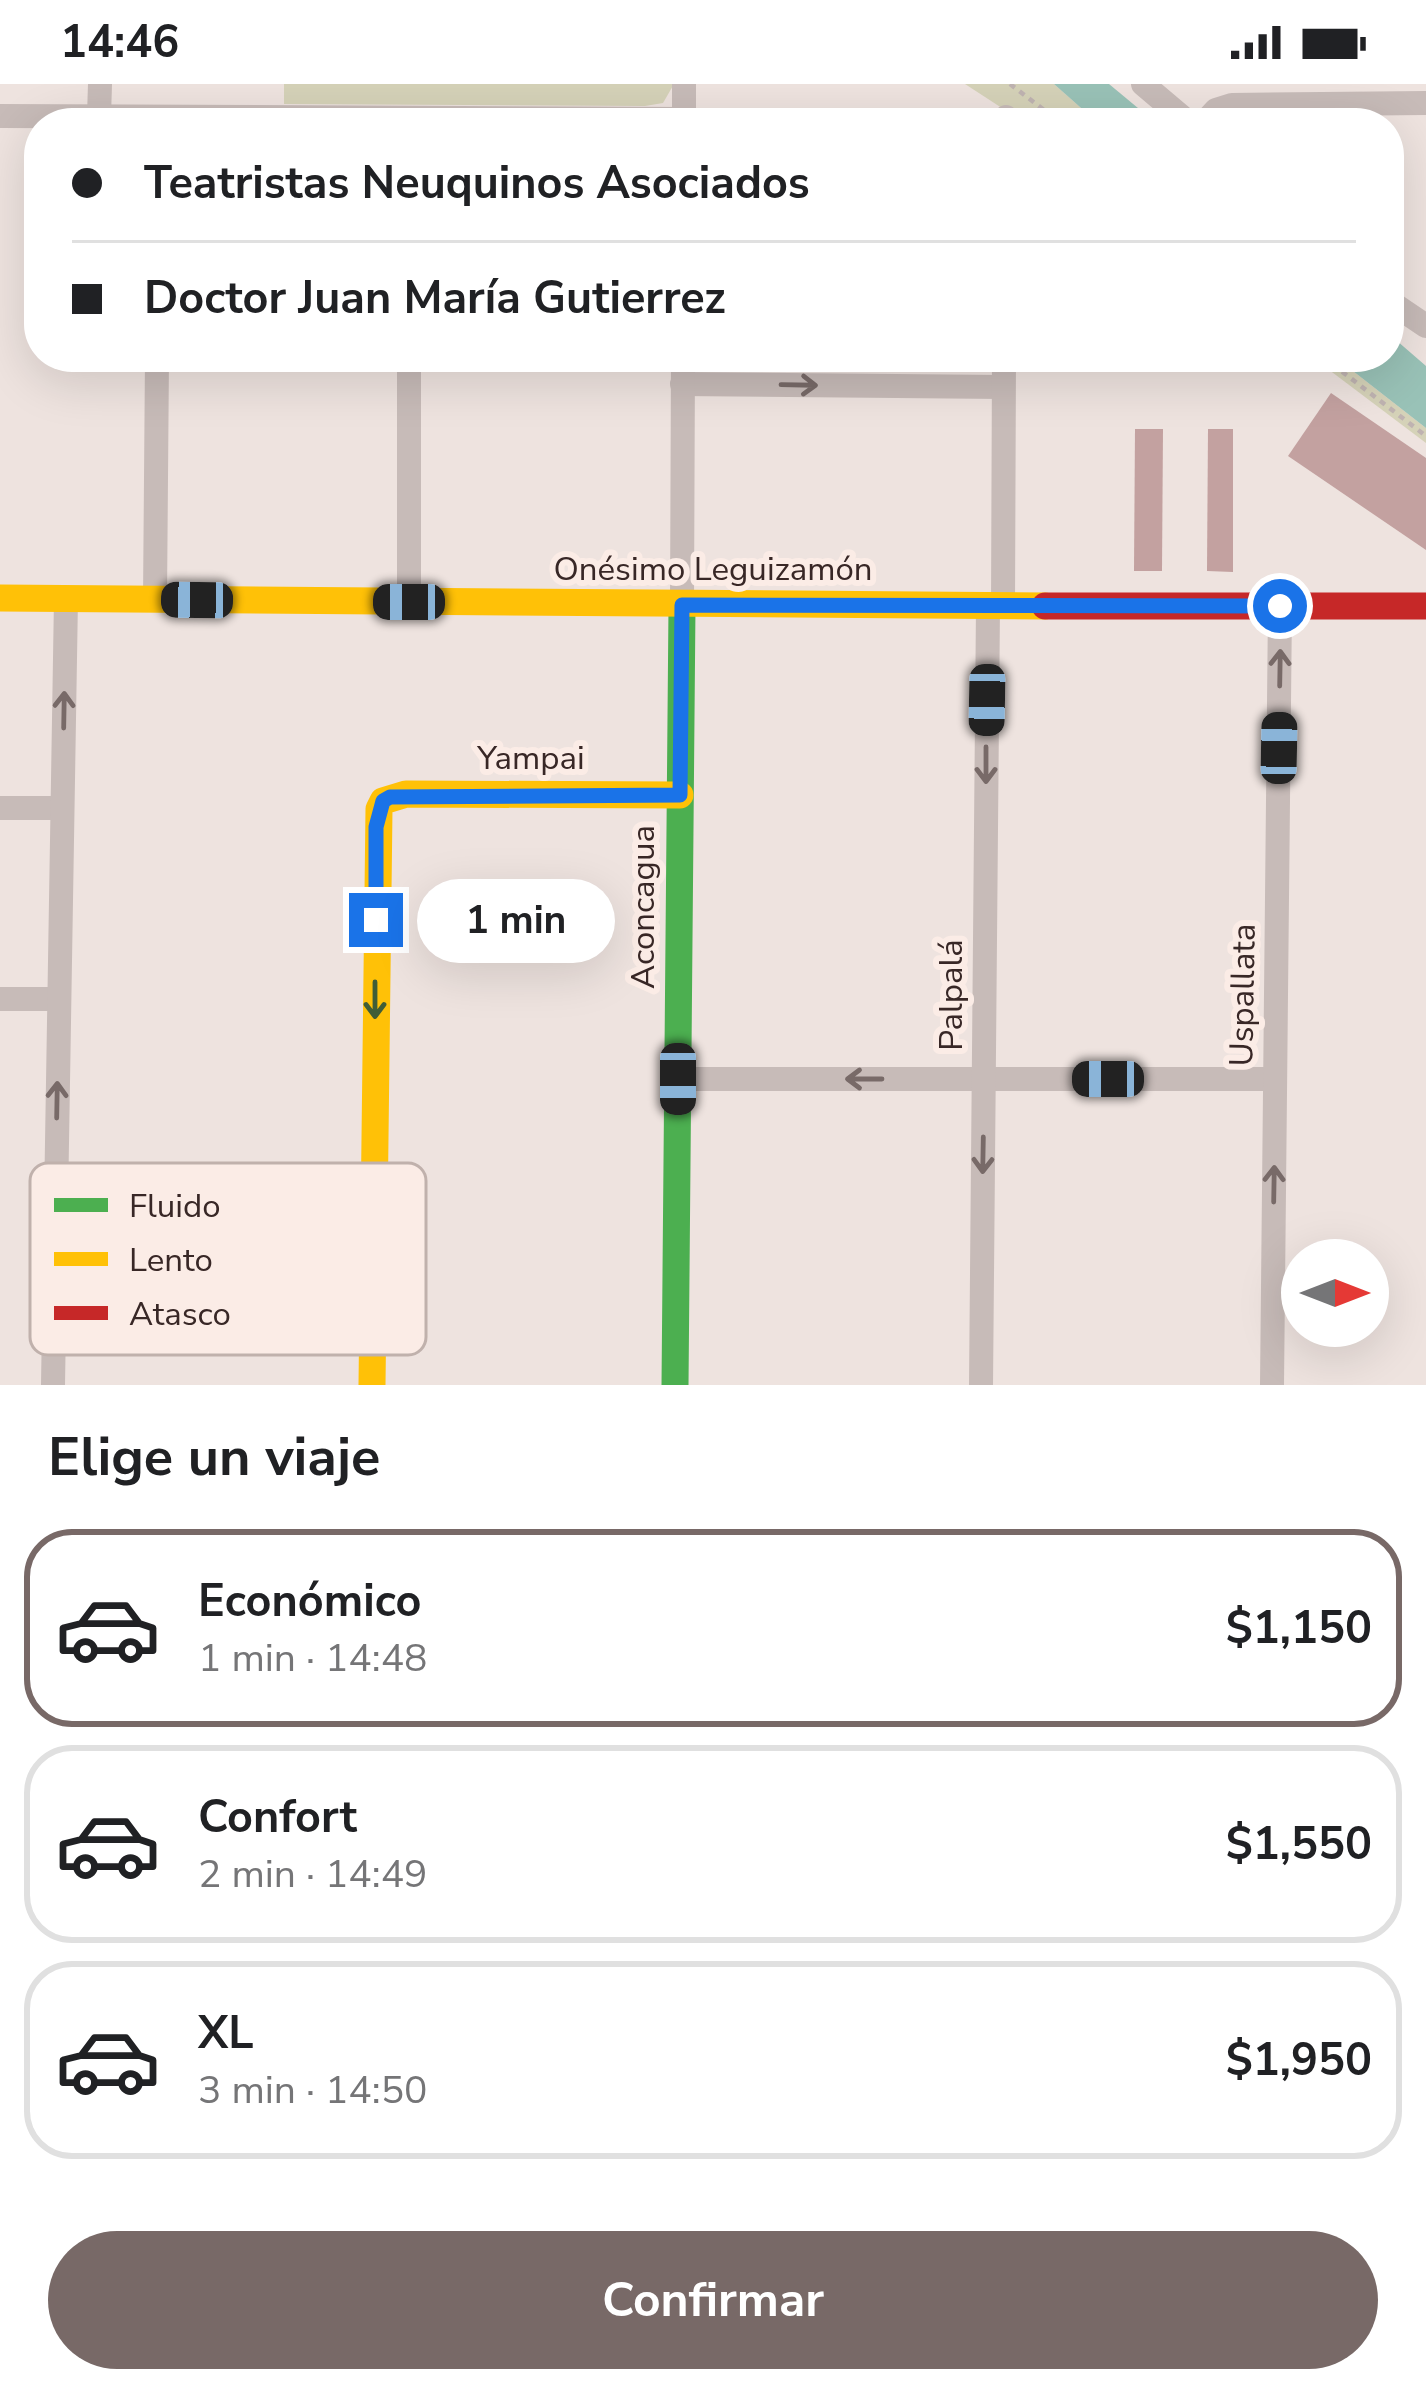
<!DOCTYPE html>
<html lang="es">
<head>
<meta charset="utf-8">
<style>
	body { margin:0; font-family:"Nunito Sans",sans-serif; background:#f2f2f2; color:#202124; height:100vh; display:flex; flex-direction:column; font-size:45px; white-space:nowrap }
	* { box-sizing:border-box; margin:0 }
	p { font-size:39px; color:#757577 }
	.icon { flex:none; width:66px; height:66px; fill:none; stroke:currentColor; stroke-width:2; stroke-linecap:round; stroke-linejoin:round }
	.map { position:relative; height:1301px; overflow:hidden }
	.panel { display:flex; flex-direction:column; background:#fff; flex:1 }
	.panel>* { flex:none }
	.top-card { position:absolute; left:24px; top:24px; width:1380px; height:264px; border-radius:48px; box-shadow:0 12px 48px #0002; display:grid; align-content:center; height:264px; padding:0 48px; background:#fff }
	.needle { width:78px; rotate:90deg }
	.fabs { position:absolute; left:1281px; top:1155px; display:grid; gap:24px }
	.fabs a { display:grid; place-items:center; width:108px; height:108px; border-radius:50%; background:#fff; box-shadow:0 12px 48px #0002; font-size:60px }
	.end { position:absolute; width:54px; height:54px; margin:-27px; border:15px solid #1a73e8; background:#fff; box-shadow:0 0 0 6px #fff }
	.from { border-radius:50% }
	.bubble { position:absolute; height:84px; border-radius:42px; background:#fff; box-shadow:0 12px 48px #0002; font-size:39px; font-weight:700; line-height:84px; text-align:center }
	.car { position:absolute; width:36px; height:72px; margin:-36px -18px; border-radius:15px; box-shadow:0 0 9px 3px #0007; background:linear-gradient(#222 24%,#8ab4d8 0 40%,#222 0 76%,#8ab4d8 0 86%,#222 0) }
	.top-card b { display:flex; align-items:center; gap:42px; height:114px; font-size:45px }
	.top-card b+b { border-top:3px solid #e0e0e0 }
	.top-card i { width:30px; height:30px; background:#202124 }
	ul { padding:0; list-style:none }
	li { display:flex; align-items:center; gap:36px; height:198px; margin:0 24px 18px; padding:0 24px; border:6px solid #e0e0e0; border-radius:48px }
	li div { flex:1 }
	li b { display:block; font-size:45px }
	li em { font-style:normal; font-weight:700 }
	li.on { border-color:#786967 }
	li>.icon { width:108px; height:108px; stroke-width:1.5 }
	h2 { padding:0 48px; font-size:54px; line-height:144px }
	.action { display:flex; gap:24px; margin-top:auto; padding:24px 48px }
	.action a { flex:1; height:138px; border-radius:72px; background:#786967; color:#fff; font-size:48px; font-weight:700; line-height:138px; text-align:center }
	.status { display:flex; justify-content:space-between; align-items:center; height:84px; padding:0 60px; background:#fff; direction:ltr }
	.status svg { height:33px; fill:currentColor }
	.map>svg:first-child { display:block }
	.green { fill:#d5d2b8 }
	.water { fill:#99c2b7 }
	.building { fill:#c3a1a0 }
	.lines { fill:none; stroke-linecap:round; stroke-linejoin:round }
	.path { stroke:#bfb3b1; stroke-width:4.5; stroke-dasharray:6 6; stroke-linecap:butt }
	.street { stroke:#c7bbb8; stroke-width:24 }
	.fast { stroke:#4caf50; stroke-width:27 }
	.slow { stroke:#ffc107; stroke-width:27 }
	.jam { stroke:#c62828; stroke-width:27 }
	.oneway { stroke:#786a68 }
	.oneway2 { stroke:#405d37 }
	.route { stroke:#1a73e8; stroke-width:15 }
	.labels { text-anchor:middle; dominant-baseline:central; stroke-width:12; stroke-linejoin:round; paint-order:stroke }
	.street-label { font-size:33px; fill:#382726; stroke:#fbece6 }
	.key { fill:#fbece6; stroke:#c0b1ac; stroke-width:3 }
	.key-label { font-size:33px; fill:#382726 }
</style>
</head>
<body>
<div class="status"><b>14:46</b><svg viewBox="0 0 49 12"><path d="M0 12V9h3v3zM5 12V6h3v6zM10 12V3h3v9zM15 12V0h3v12zM26 1h20v11H26zM47 4h2v5h-2z"/></svg></div>
<div class="map">
<svg width="1426" height="1301" viewBox="0 0 1426 1301">
	<rect width="100%" height="100%" fill="#eee3df"/>
	<g class="green">
		<path d="M284,0h390l-11,19 -18,3 -361,-2z"/>
		<path d="M965,0h89l44,39h-73z"/>
		<path d="M1312,273h23l91,71v15z"/>
	</g>
	<g class="water">
		<path d="M1054,0h55l47,39h-58z"/>
		<path d="M1389,250l37,32v62l-91,-71h54z"/>
	</g>
	<g class="building">
		<path d="M1331,309l95,65v92l-138,-94z"/>
		<path d="M1135,345h28l-1,142h-28z"/>
		<path d="M1208,345h25v143l-26,-1z"/>
	</g>
	<g class="lines">
		<g class="path">
			<path d="M1010,0l51,39"/>
			<path d="M1323,273l103,79"/>
		</g>
		<g class="street">
			<path d="M1143,0l46,39"/>
			<path d="M0,32l684,3"/>
			<path d="M99,32l1,-32"/>
			<path d="M684,39v-39"/>
			<path d="M1006,39v-6"/>
			<path d="M1204,39l12,-13 16,-5 194,-2"/>
			<path d="M1389,217l37,25"/>
			<path d="M682,300l321,3"/>
			<path d="M155,515l2,-242"/>
			<path d="M409,518v-245"/>
			<path d="M682,522l1,-249"/>
			<path d="M1003,522l1,-249"/>
			<path d="M0,724h62"/>
			<path d="M0,915h59"/>
			<path d="M678,995h597"/>
			<path d="M53,1301l13,-787"/>
			<path d="M981,1301l7,-779"/>
			<path d="M1272,1301l8,-779"/>
		</g>
		<path class="fast" d="M675,1301l7,-779"/>
		<g class="slow">
			<path d="M0,514l1045,8"/>
			<path d="M372,1301l7,-576 4,-8 23,-7 274,1"/>
		</g>
		<path class="jam" d="M1045,522h381"/>
	</g>
	<defs><path id="oneway-shaft" d="M-6 0H5M1.5-3L5.5 0L1.5 3" fill="none" stroke-width="1.6" stroke-linecap="round" stroke-linejoin="round" transform="scale(3)"/></defs>
	<g class="oneway">
		<use href="#oneway-shaft" transform="translate(799 301) rotate(1)"/>
		<use href="#oneway-shaft" transform="translate(1280 584) rotate(-89)"/>
		<use href="#oneway-shaft" transform="translate(64 626) rotate(-89)"/>
		<use href="#oneway-shaft" transform="translate(986 681) rotate(90)"/>
		<use href="#oneway-shaft" transform="translate(864 995) rotate(180)"/>
		<use href="#oneway-shaft" transform="translate(57 1016) rotate(-89)"/>
		<use href="#oneway-shaft" transform="translate(983 1071) rotate(91)"/>
		<use href="#oneway-shaft" transform="translate(1274 1100) rotate(-89)"/>
	</g>
	<use class="oneway2" href="#oneway-shaft" transform="translate(375 916) rotate(90)"/>
	<g class="lines">
		<path class="route" d="M376,836v-93l7,-26 7,-4 290,-2 2,-190 598,1"/>
	</g>
	<g class="labels">
		<g class="street-label">
			<text x="713" y="485">Onésimo Leguizamón</text>
			<text x="531" y="674">Yampai</text>
			<text transform="translate(643 823) rotate(-90)">Aconcagua</text>
			<text transform="translate(951 911) rotate(-90)">Palpalá</text>
			<text transform="translate(1243 911) rotate(-89)">Uspallata</text>
		</g>
	</g>
	<rect x="30" y="1079" width="396" height="192" rx="18" class="key"/>
	<rect x="54" y="1114" width="54" height="14" fill="#4caf50"/>
	<rect x="54" y="1168" width="54" height="14" fill="#ffc107"/>
	<rect x="54" y="1222" width="54" height="14" fill="#c62828"/>
	<g class="key-label">
		<text x="129" y="1133">Fluido</text>
		<text x="129" y="1187">Lento</text>
		<text x="129" y="1241">Atasco</text>
	</g>
</svg>
<div class="fabs">
<a><svg class="needle" viewBox="-14 -14 28 28"><path d="M0-13l5 13h-10z" fill="#e53935"/><path d="M0 13l5-13h-10z" fill="#757577"/></svg></a>
</div>
<i class="end from" style="left:1280px;top:522px"></i>
<i class="end" style="left:376px;top:836px"></i>
<div class="bubble" style="left:417px;top:795px;width:198px">1 min</div>
<i class="car" style="left:197px;top:516px;rotate:271deg"></i>
<i class="car" style="left:409px;top:518px;rotate:270deg"></i>
<i class="car" style="left:987px;top:616px;rotate:181deg"></i>
<i class="car" style="left:1279px;top:664px;rotate:1deg"></i>
<i class="car" style="left:678px;top:995px;rotate:180deg"></i>
<i class="car" style="left:1108px;top:995px;rotate:270deg"></i>
<div class="top-card">
<b><i class="from"></i>Teatristas Neuquinos Asociados</b>
<b><i></i>Doctor Juan María Gutierrez</b>
</div>
</div>
<section class="panel">
<h2>Elige un viaje</h2>
<ul>
<li class="on"><svg class="icon" aria-label="car" viewBox="0 0 24 24"><path d="M5 17H2v-5l4-1 3-4h7l3 4 3 1v5h-3M9 17h6M6 11h13"/><circle cx="7" cy="17" r="2"/><circle cx="17" cy="17" r="2"/></svg><div><b>Económico</b><p>1 min · 14:48</p></div><em>$1,150</em></li>
<li><svg class="icon" aria-label="car" viewBox="0 0 24 24"><path d="M5 17H2v-5l4-1 3-4h7l3 4 3 1v5h-3M9 17h6M6 11h13"/><circle cx="7" cy="17" r="2"/><circle cx="17" cy="17" r="2"/></svg><div><b>Confort</b><p>2 min · 14:49</p></div><em>$1,550</em></li>
<li><svg class="icon" aria-label="car" viewBox="0 0 24 24"><path d="M5 17H2v-5l4-1 3-4h7l3 4 3 1v5h-3M9 17h6M6 11h13"/><circle cx="7" cy="17" r="2"/><circle cx="17" cy="17" r="2"/></svg><div><b>XL</b><p>3 min · 14:50</p></div><em>$1,950</em></li>
</ul>
<div class="action"><a>Confirmar</a></div>
</section>
</body>
</html>
